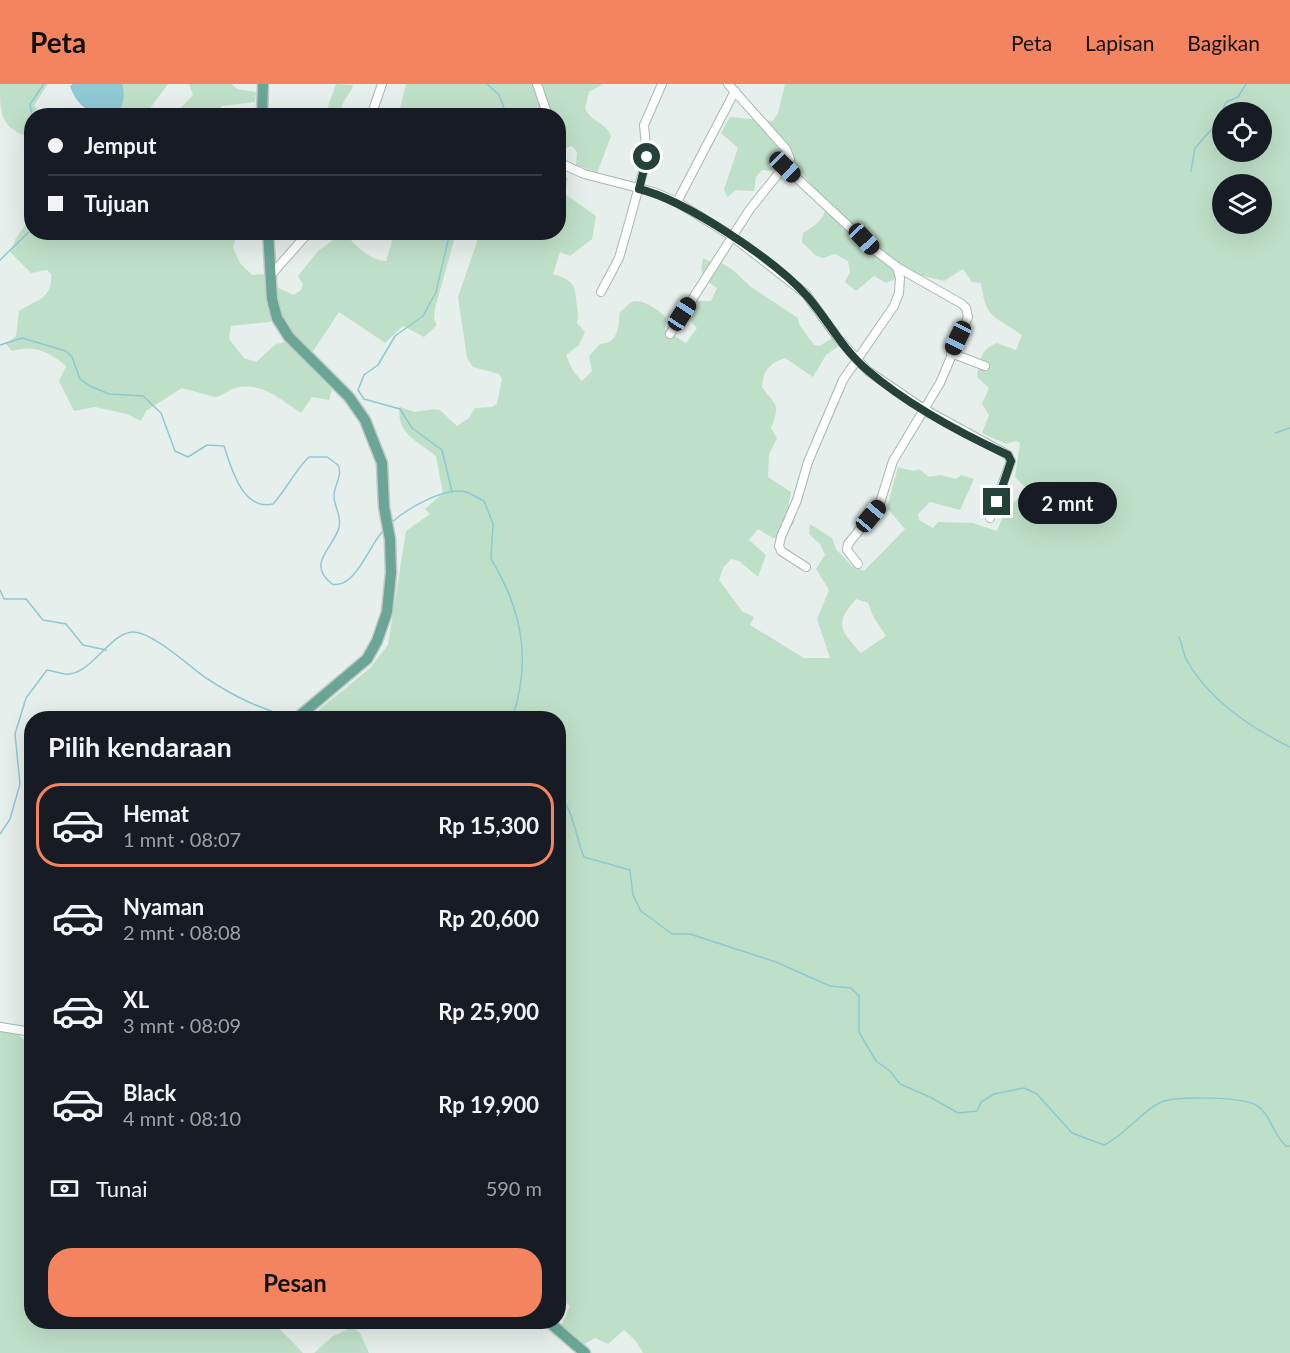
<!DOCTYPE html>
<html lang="id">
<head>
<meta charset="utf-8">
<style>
	body { margin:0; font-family:Lato,sans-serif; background:#20242c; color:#f1f3f6; height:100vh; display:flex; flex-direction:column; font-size:22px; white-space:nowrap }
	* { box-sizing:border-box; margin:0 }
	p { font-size:20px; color:#9ea1a6 }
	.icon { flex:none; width:33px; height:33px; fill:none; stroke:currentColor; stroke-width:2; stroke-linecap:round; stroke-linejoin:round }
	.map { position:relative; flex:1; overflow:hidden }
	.panel { position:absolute; left:24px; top:627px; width:542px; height:618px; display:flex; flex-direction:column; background:#171b24; border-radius:24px; box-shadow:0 6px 24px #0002 }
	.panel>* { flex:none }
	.top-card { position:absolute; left:24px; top:24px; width:542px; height:132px; border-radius:24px; box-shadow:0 6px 24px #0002; display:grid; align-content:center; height:132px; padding:0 24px; background:#171b24 }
	.buttons { position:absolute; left:1212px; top:18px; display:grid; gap:12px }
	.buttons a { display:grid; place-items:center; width:60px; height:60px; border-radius:50%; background:#171b24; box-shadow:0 6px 24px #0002; font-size:30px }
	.end { position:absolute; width:27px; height:27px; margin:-14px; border:8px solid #24423a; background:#fff; box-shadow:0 0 0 3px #fff }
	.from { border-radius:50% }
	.bubble { position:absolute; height:42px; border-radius:21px; background:#171b24; box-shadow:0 6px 24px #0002; font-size:20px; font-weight:700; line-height:42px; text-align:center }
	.car { position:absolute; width:18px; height:36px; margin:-18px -9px; border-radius:8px; box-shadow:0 0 4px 2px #0007; background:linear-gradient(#222 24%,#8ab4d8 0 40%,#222 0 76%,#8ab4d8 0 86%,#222 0) }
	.top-card b { display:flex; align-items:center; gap:21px; height:57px; font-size:22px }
	.top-card b+b { border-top:2px solid #363941 }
	.top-card i { width:15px; height:15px; background:#f1f3f6 }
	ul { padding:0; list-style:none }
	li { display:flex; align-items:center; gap:18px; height:84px; margin:0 12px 9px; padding:0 12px; border:3px solid transparent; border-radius:24px }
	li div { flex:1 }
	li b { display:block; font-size:22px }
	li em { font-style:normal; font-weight:700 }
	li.current { border-color:#f4845f }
	li>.icon { width:54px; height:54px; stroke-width:1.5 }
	h2 { padding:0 24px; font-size:27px; line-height:72px }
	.pay { display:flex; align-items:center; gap:15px; height:66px; padding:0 24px; font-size:22px }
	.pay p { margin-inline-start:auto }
	.action { display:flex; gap:12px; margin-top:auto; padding:12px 24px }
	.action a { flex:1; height:69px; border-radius:24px; background:#f4845f; color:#111; font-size:24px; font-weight:700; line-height:69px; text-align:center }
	header { display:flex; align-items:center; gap:36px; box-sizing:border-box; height:84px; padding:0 30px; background:#f4845f; color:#111 }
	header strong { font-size:28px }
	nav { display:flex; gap:33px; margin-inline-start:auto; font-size:21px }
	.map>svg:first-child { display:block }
	.green { fill:#bfe0c8; fill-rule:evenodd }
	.water { fill:#8ec9d4 }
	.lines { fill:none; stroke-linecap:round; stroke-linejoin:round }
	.stream { stroke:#8ec9d4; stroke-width:1.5 }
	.minor-casing { stroke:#a8b8b2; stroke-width:10 }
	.major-casing { stroke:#c2cac8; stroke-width:13 }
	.minor { stroke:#fff; stroke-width:8 }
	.major { stroke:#6aa596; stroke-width:10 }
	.route { stroke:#24423a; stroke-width:8 }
</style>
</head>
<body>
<header>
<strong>Peta</strong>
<nav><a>Peta</a><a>Lapisan</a><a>Bagikan</a></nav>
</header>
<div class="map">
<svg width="1290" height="1269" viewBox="0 0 1290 1269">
	<rect width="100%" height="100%" fill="#e6efeb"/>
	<g class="green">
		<path d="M0,0h48l-14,21 5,7 10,3 -17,1 -1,22c-31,-10 -31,-24 -31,-54z"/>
		<path d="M122,0h46l-23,31 -28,1 6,-13z"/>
		<path d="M189,0h43l5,5 19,3 -1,10 -33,4 -9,9h-39l19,-20z"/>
		<path d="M336,0l17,1c-3,11 -13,16 -12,30h-35l4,-2 11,1 5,-2z"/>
		<path d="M406,0h197l-14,8 -4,16c5,14 21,14 26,28l-14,37 -21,-8 1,-13 -5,-6 -10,3 -4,13v-46h-160z"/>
		<path d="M785,0h505v1269h-647l-7,-12 -12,-11 -16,14 -13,-6 -11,6 -23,-18 9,-20 -11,-9 3,-19 -4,-7v-553h-249l61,-50 18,-23 18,-114 24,-17 -5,-5 18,-16 -7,-37c-17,-14 -41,-23 -36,-49l15,5 19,-3 6,1 17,16 12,-8 6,-10 17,-1 5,-3 5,-25 -3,-5 -26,-7 -6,-9 -9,-61 22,-64 78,-1v-60l10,6 -3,16 31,22 -4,23 -22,17 -10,-4 -7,22c17,6 22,8 23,25 1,10 3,14 1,24l8,9 -6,13 -13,10 7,16 9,10 10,-10 -3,-15 11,-12c20,-1 18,-19 20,-32 5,-3 7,-8 12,-10 8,-5 29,9 34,16l-1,12 21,13 11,-15 -7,-8 -2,-7 7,-12h16l6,-13 -9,-6 -7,-12 2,-12 8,4 4,-3 18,11 18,17 47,31 1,6 15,21 5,1 14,-8 6,8 -13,9 -13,22 -28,-19c-15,5 -22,12 -23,29 14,20 19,16 9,41l6,10 -8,16 -1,23 23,15 -3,17 7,6 -1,8 -8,11v5l-13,-1 -15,-9 -9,11 17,15 -8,22 -19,-16 -8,-2 -8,9 -4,12 23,31 12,6 -4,8 54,33h26l-13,-39 12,-29 -13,-21 9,-14 -5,-11 -11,-10 1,-10 22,14 4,11 16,17 12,5 41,-42 -18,-21 11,-41 16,4 5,-2 10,8 11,-2 16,4 5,-4 13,4 -14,31 -30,-8 -12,12 1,6 14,8 5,-6 35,1 24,8 9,-22 22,-19 -13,-13 5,-34 -4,-2 -10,3 -24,-11 7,-18 -7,-11 7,-16 -12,-11c3,-17 3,-28 20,-34l19,7 6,-15c-27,-19 -36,-15 -41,-52l-9,-1 -9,-13 -19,12 -33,-8 -25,10 -12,-7 -18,15 -11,-9 5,-10 -2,-11 -13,-7 -12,4 -8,-3 -13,-13 1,-9c13,-8 20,-12 24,-28l-32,-41 -25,7 -8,-1 -6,7 -2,14 -18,-1 -9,7 -3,-8 14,-41 -17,-15 9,-16 43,4 5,-8zM1222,28h40v40h-40zM1222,100h40v40h-40zM856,515l12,4 5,13 13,20 -25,17c-21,-23 -27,-29 -5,-54z"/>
		<path d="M31,133l1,15 205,1 -4,15 7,15 12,12 11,-1 7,10 24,11 7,-5 2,-6 -5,-8 20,-25 15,-11 5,-7h7c9,12 26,28 41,28l6,-20 -9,-8h73l-21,75 -1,11 3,6 -13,12 -21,-11 -18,17 -46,-31 -33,50 26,28 -3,10 -17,-3 -11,16c-20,-13 -42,-34 -69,-24 -6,3 -10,7 -17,8l-33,-9 -36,23 -5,10 -14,-7 -32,-7 -21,4 -15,-30 7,-15c-15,-14 -34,-22 -54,-15l-6,-7 10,-8 3,-25c16,-11 34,-11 32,-37l-4,-4 -16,3 -21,-21 6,-14zM280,234l16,22 -20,4 -20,18 -12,-4 -15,-19 2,-13 38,-4z"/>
		<path d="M0,937l31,24 1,277h241l30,31h-303z"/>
		<path d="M353,1243l7,6 9,20h-55l19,-17z"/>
	</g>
	<path class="water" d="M73,0h49c4,10 1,23 -5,31 -24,1 -39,-6 -47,-29z"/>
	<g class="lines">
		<g class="stream">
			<path d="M487,0l12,11 8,21"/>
			<path d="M38,32l-6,-2 -2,-10 14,-20"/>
			<path d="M1191,87l4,-23 23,-26 8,-20 12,-5 8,-13"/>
			<path d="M450,148l-14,60 -13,24 -28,20 -17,29 -14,10 -6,15 6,9 36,10 12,19 30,22 10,42"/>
			<path d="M0,176l32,-31"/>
			<path d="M0,261l22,-7 44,13 6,6 8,22 10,7 19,8 34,2 18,17 14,38 13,6 19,-12 17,1c7,21 18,65 49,58 14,-15 22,-34 36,-47h18l11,8c5,11 -4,20 -4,31 0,12 8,18 5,31 -4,20 -34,36 -7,57 23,6 37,-39 51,-53"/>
			<path d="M1275,349l15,-5"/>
			<path d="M391,439c14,-13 54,-37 75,-31 6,2 12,6 18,9l9,23 -2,35c31,51 41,102 21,159"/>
			<path d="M0,506l4,9h22l17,21 23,4 17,21 23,5"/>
			<path d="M1179,553c3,7 4,16 7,22 22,40 65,69 104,88"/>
			<path d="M467,634l18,-3 8,3"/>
			<path d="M558,709c16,18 17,42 26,64l46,13 3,25 8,16 31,23h18l86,28 54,24 21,2 8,8v36l17,29 14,10 10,13 30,13 28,16 19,-2 4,-9 13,-8 30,-6 13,6 35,39 32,12c21,-10 42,-38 60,-44 17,-5 78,-4 92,4 15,9 17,30 30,41h4"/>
			<path d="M0,750l10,-15 10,-35 -5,-50 11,-36 21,-28c6,1 12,3 18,4 25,3 45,-42 68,-42 20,0 57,35 73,46 29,19 54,31 87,40"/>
		</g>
		<g class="minor-casing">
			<g id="minor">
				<path d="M537,0l11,32"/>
				<path d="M371,32l11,-32"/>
				<path d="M558,78l26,12 70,18 23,10 56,35 73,57 31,43 31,34 56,38 84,46 3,6 -21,57"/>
				<path d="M785,83l87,81 25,19 3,11 -1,15 -5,13 -51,74 -35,82 -11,38 -16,37 -2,9 2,5 25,16"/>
				<path d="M677,118l58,-111"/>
				<path d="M270,192l39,-44"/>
				<path d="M601,208l18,-34 10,-35 18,-66 -3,-32 18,-41"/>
				<path d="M670,250l80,-125 40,-50 -4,-10 -58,-65"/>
				<path d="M951,269l34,13"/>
				<path d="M858,480l-11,-14 1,-6 31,-38 14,-45 47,-78 28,-66 -2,-9 -4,-4 -65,-37"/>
				<path d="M0,943l32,5"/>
			</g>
		</g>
		<g class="major-casing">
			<g id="major">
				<path d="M262,32l1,-32"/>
				<path d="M268,148l4,67 5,19 12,19 60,60 16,23 17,43 2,44 6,32 1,34 -4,39 -10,29 -10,18 -70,59"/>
				<path d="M549,1238l36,31"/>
			</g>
		</g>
		<use href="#minor" class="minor"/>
		<use href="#major" class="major"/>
	</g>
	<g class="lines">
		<path class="route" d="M647,73l-8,32c46,11 136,71 168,107 21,24 35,53 60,74 41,35 93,63 141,85l3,6 -14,41"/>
	</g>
</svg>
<div class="buttons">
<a><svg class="icon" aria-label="locate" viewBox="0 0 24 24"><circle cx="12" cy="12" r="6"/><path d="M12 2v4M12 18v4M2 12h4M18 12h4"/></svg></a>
<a><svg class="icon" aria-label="layers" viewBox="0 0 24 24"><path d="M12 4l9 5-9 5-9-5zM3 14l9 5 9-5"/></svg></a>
</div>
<i class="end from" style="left:647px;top:73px"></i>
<i class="end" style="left:997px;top:418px"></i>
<div class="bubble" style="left:1018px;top:398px;width:99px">2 mnt</div>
<i class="car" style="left:785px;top:83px;rotate:134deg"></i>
<i class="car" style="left:864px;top:155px;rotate:137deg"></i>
<i class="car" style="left:682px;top:230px;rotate:33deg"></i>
<i class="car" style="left:958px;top:254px;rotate:206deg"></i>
<i class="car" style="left:871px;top:432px;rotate:40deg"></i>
<div class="top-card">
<b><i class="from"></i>Jemput</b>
<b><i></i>Tujuan</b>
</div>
<section class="panel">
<h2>Pilih kendaraan</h2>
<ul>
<li class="current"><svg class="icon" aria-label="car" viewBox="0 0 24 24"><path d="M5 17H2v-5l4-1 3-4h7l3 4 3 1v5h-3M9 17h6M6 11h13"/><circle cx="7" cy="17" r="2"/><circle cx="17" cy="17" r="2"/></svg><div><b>Hemat</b><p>1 mnt · 08:07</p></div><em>Rp 15,300</em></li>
<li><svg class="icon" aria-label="car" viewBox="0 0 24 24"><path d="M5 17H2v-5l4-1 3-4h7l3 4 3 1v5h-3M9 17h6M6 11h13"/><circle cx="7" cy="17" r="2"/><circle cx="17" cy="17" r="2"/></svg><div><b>Nyaman</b><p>2 mnt · 08:08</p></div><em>Rp 20,600</em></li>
<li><svg class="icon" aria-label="car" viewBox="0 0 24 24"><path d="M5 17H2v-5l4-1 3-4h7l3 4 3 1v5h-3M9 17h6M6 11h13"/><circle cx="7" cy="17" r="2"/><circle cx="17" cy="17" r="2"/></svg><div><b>XL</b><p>3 mnt · 08:09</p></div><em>Rp 25,900</em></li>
<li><svg class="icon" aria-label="car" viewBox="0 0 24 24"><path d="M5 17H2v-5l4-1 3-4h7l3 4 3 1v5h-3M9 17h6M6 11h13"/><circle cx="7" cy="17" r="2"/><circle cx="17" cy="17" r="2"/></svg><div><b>Black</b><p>4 mnt · 08:10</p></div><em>Rp 19,900</em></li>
</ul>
<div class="pay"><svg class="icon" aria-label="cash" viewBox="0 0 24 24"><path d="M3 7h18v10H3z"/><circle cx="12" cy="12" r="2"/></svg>Tunai<p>590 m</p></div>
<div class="action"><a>Pesan</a></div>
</section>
</div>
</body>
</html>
